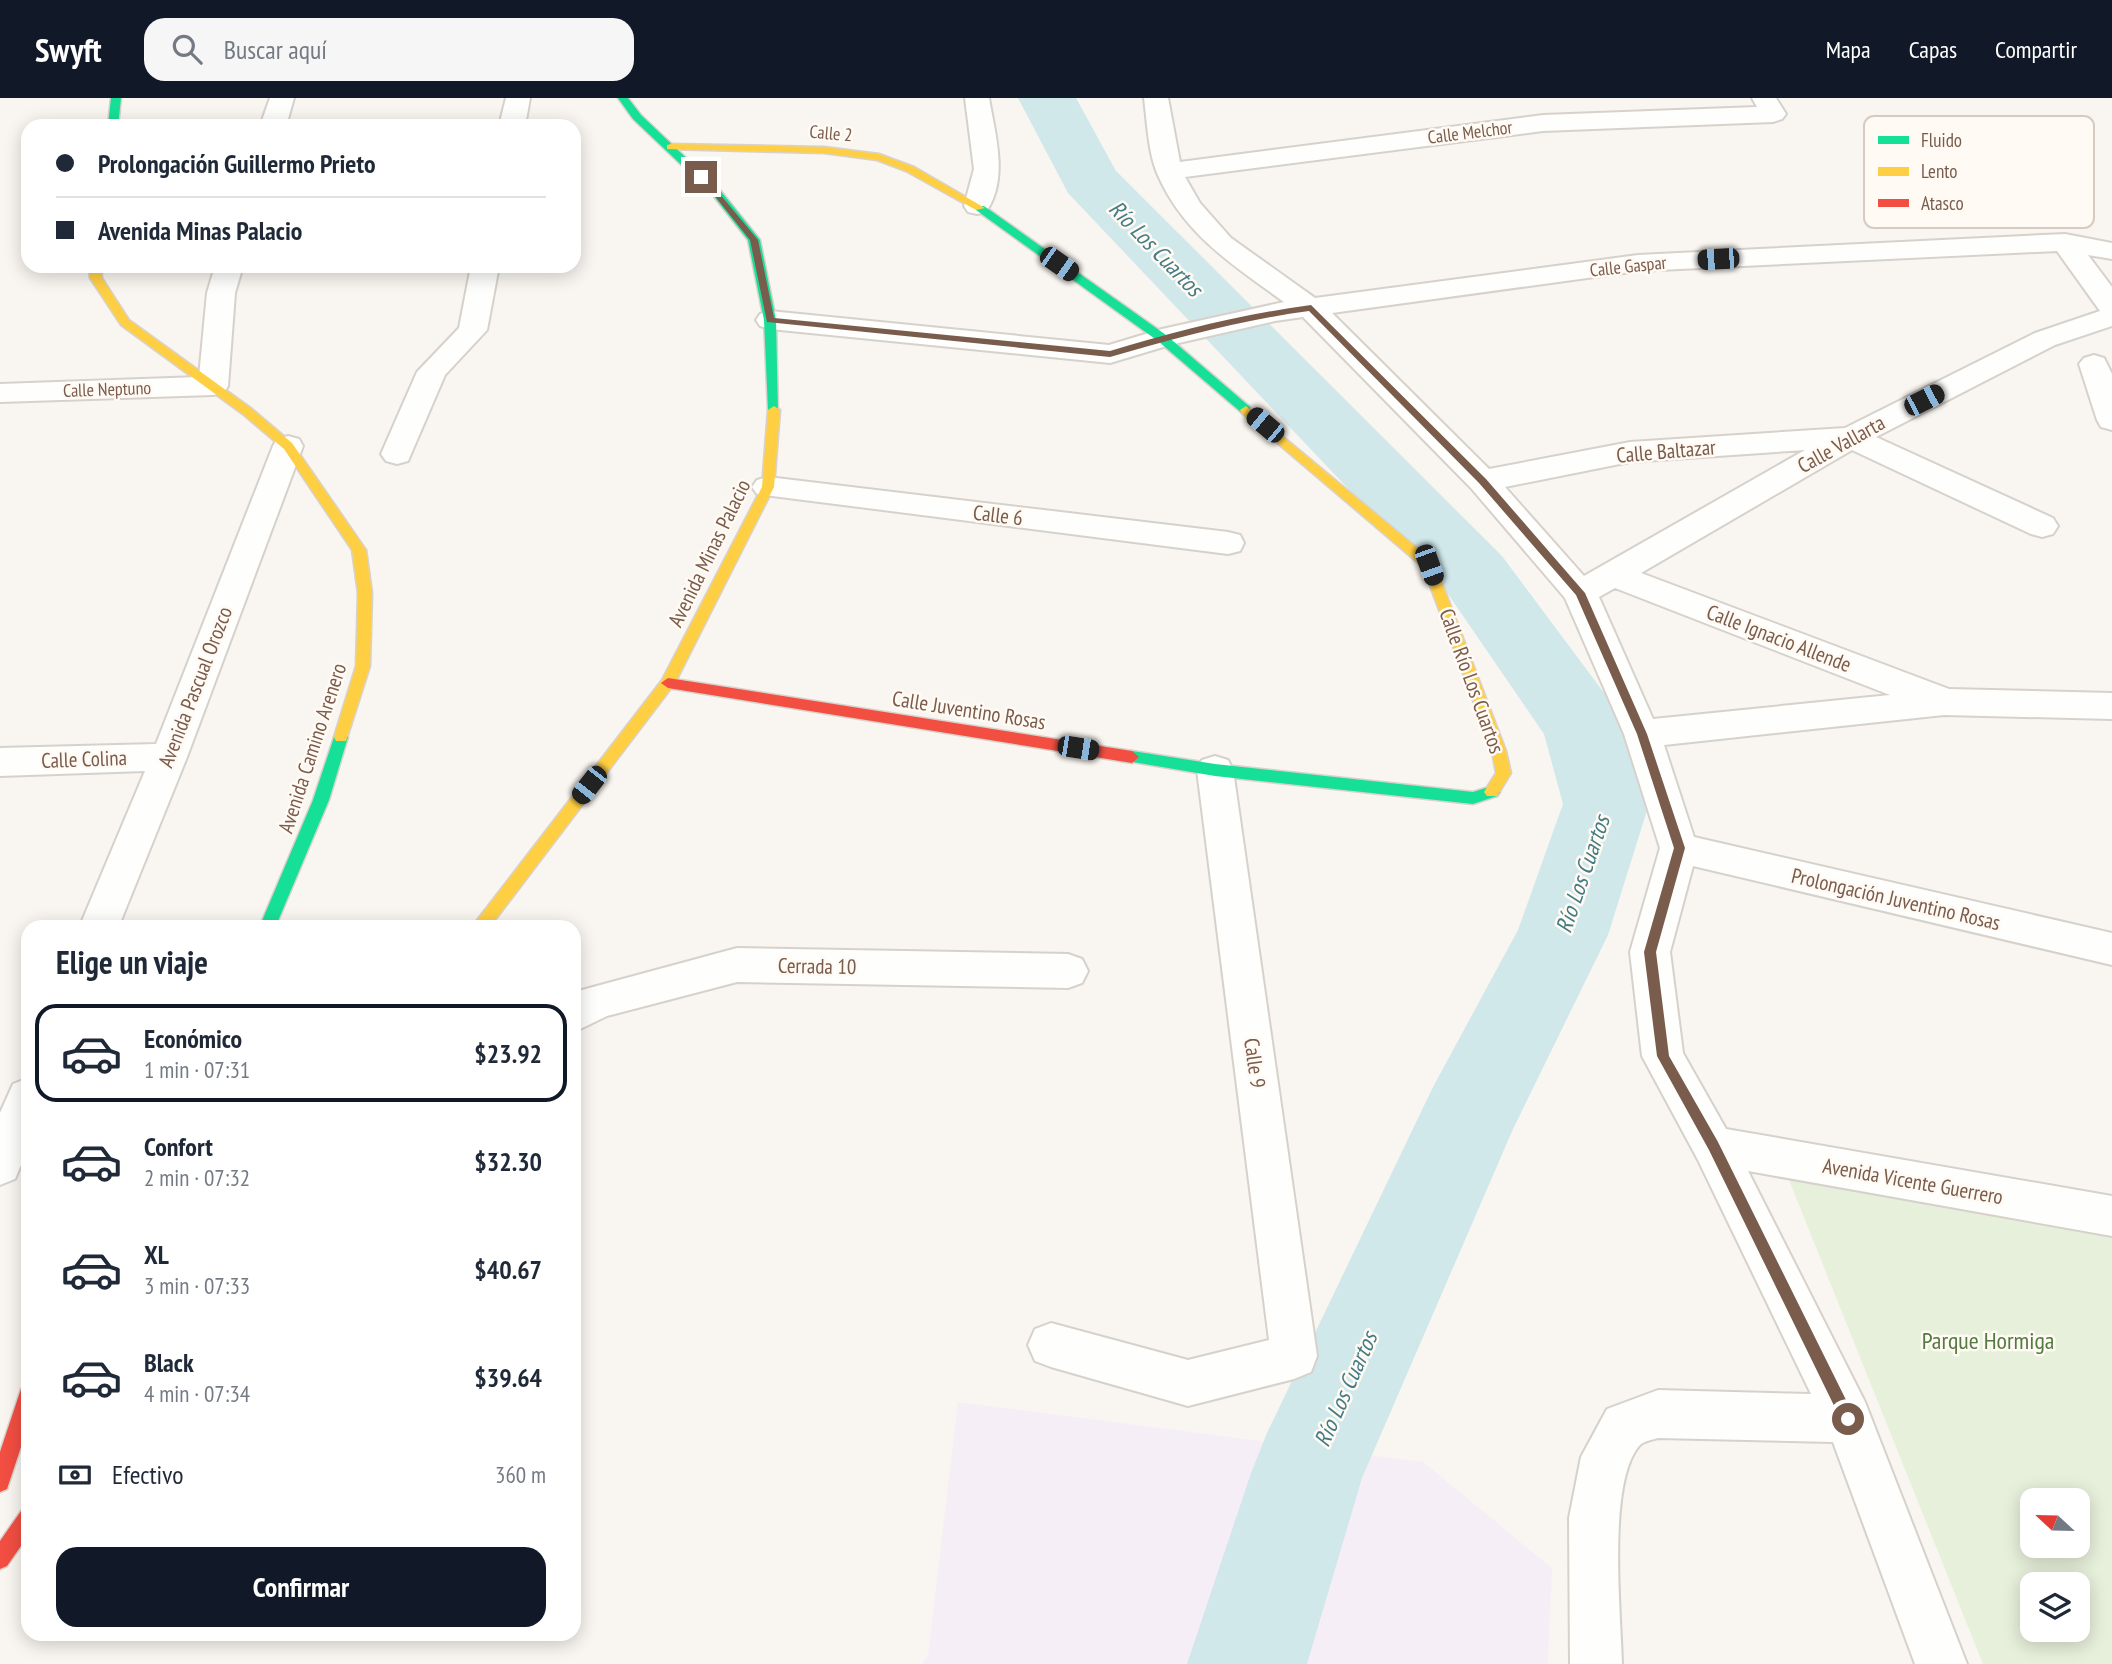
<!DOCTYPE html>
<html lang="es">
<head>
<meta charset="utf-8">
<style>
	body { margin:0; font-family:"PT Sans Narrow",sans-serif; background:#f6f6f7; color:#1f2937; height:100vh; display:flex; flex-direction:column; font-size:26px; white-space:nowrap }
	* { box-sizing:border-box; margin:0 }
	p { font-size:23px; color:#747a83 }
	.icon { flex:none; width:38px; height:38px; fill:none; stroke:currentColor; stroke-width:2; stroke-linecap:round; stroke-linejoin:round }
	.map { position:relative; flex:1; overflow:hidden }
	.side { position:absolute; left:21px; top:822px; width:560px; height:721px; display:flex; flex-direction:column; background:#fff; border-radius:21px; box-shadow:0 4px 18px #0003 }
	.side>* { flex:none }
	.hud { position:absolute; left:21px; top:21px; width:560px; height:154px; border-radius:21px; box-shadow:0 4px 18px #0003; display:grid; align-content:center; height:154px; padding:0 35px; background:#fff }
	.needle { width:46px; rotate:292deg }
	.tools { position:absolute; left:2020px; top:1390px; display:grid; gap:14px }
	.tools a { display:grid; place-items:center; width:70px; height:70px; border-radius:14px; background:#fff; box-shadow:0 4px 18px #0003; font-size:35px }
	.end { position:absolute; width:32px; height:32px; margin:-16px; border:9px solid #7a5c4d; background:#fff; box-shadow:0 0 0 4px #fff }
	.from { border-radius:50% }
	.car { position:absolute; width:21px; height:42px; margin:-21px -10px; border-radius:9px; box-shadow:0 0 5px 2px #0007; background:linear-gradient(#222 24%,#8ab4d8 0 40%,#222 0 76%,#8ab4d8 0 86%,#222 0) }
	.hud b { display:flex; align-items:center; gap:24px; height:66px; font-size:26px }
	.hud b+b { border-top:2px solid #e0e1e3 }
	.hud i { width:18px; height:18px; background:#1f2937 }
	ul { padding:0; list-style:none }
	li { display:flex; align-items:center; gap:21px; height:98px; margin:0 14px 10px; padding:0 21px; border:4px solid transparent; border-radius:21px }
	li div { flex:1 }
	li b { display:block; font-size:26px }
	li em { font-style:normal; font-weight:800 }
	li.current { border-color:#111827 }
	li>.icon { width:63px; height:63px; stroke-width:1.5 }
	h2 { padding:0 35px; font-size:32px; line-height:84px }
	.pay { display:flex; align-items:center; gap:18px; height:77px; padding:0 35px; font-size:26px }
	.pay p { margin-inline-start:auto }
	.button { display:flex; gap:14px; margin-top:auto; padding:14px 35px }
	.button a { flex:1; height:80px; border-radius:21px; background:#111827; color:#fff; font-size:28px; font-weight:800; line-height:80px; text-align:center }
	header { display:flex; align-items:center; gap:42px; box-sizing:border-box; height:98px; padding:0 35px; background:#111827; color:#fff }
	header strong { font-size:33px }
	nav { display:flex; gap:38px; margin-inline-start:auto; font-size:24px }
	.search { width:490px; height:63px; background:#f6f6f7; display:flex; align-items:center; gap:18px; box-sizing:border-box; padding:0 24px; border-radius:21px; color:#747a83; font-size:26px }
	.map>svg:first-child { display:block }
	.education { fill:#f6eef6 }
	.green { fill:#e7f0db; fill-rule:evenodd }
	.lines { fill:none; stroke-linecap:round; stroke-linejoin:round }
	.river { fill:#d0e8ea; fill-rule:evenodd }
	.street-casing { stroke:#d7d1cb; stroke-width:4 }
	.fast-casing { stroke:#d9d2cb; stroke-width:3 }
	.slow-casing { stroke:#d9d2cb; stroke-width:3 }
	.jam-casing { stroke:#d9d2cb; stroke-width:3 }
	.street { fill:#fefefd; fill-rule:evenodd }
	.fast { fill:#16e098; fill-rule:evenodd }
	.slow { fill:#ffcf43; fill-rule:evenodd }
	.jam { fill:#f24e42; fill-rule:evenodd }
	.route { fill:#7a5c4d }
	.labels { text-anchor:middle; dominant-baseline:central; stroke-width:5; stroke-linejoin:round; paint-order:stroke }
	.far-street-label { font-size:18px; fill:#7a5c4d; stroke:#fffaf3 }
	.street-label { font-size:21px; fill:#7a5c4d; stroke:#fffaf3 }
	.water-label { font-size:23px; font-style:italic; fill:#437c86; stroke:#fffaf3 }
	.near-park-label { font-size:24px; fill:#537a41; stroke:#fffaf3 }
	.key { fill:#fffaf3; stroke:#d7cbc1; stroke-width:2 }
	.key-label { font-size:19px; fill:#7a5c4d }
</style>
</head>
<body>
<header>
<strong>Swyft</strong>
<div class="search"><svg class="icon" aria-label="search" viewBox="0 0 24 24"><circle cx="10" cy="10" r="6"/><path d="M15 15l6 6"/></svg>Buscar aquí</div>
<nav><a>Mapa</a><a>Capas</a><a>Compartir</a></nav>
</header>
<div class="map">
<svg width="2112" height="1566" viewBox="0 0 2112 1566">
	<rect width="100%" height="100%" fill="#f9f5f0"/>
	<path class="education" d="M958,1304l465,60 129,106 -4,96h-626l6,-9z"/>
	<path class="green" d="M1789,1082l323,53v431h-129zM2032,1402h45v45h-45zM2032,1486h45v45h-45z"/>
	<g class="lines">
		<path class="river" d="M1018,0h58l40,73 386,385 111,149 13,22 23,77 -41,131 -95,194 -151,349 -55,186h-120l64,-191 16,-40 166,-346 85,-157 45,-126 -19,-70 -96,-140 -380,-401z"/>
		<g class="street-casing">
			<g id="street">
				<path d="M270,0h24l-8,28h-26z"/>
				<path d="M506,0h24l-5,28h-26z"/>
				<path d="M965,0h24c6,36 20,81 -3,114l-9,2 -9,-2 -4,-6 10,-37z"/>
				<path d="M1144,0h24l12,64 363,-47 214,-8 -5,-9h24l10,16 -4,5 -9,3 -230,9 -358,46 15,26 31,35 84,60 323,-43 427,-21 47,9v16l-24,-4 24,32v39l-57,19 -179,92 177,81 5,8 -5,8 -11,3 -11,-3 -179,-84 -211,123 308,116 163,4v26l-168,-4 -280,30 30,92 418,96v32l-419,-99 -23,86 13,101 43,76 386,67v40l-364,-65 117,231 102,262h-52l-82,-222 -175,-4c-6,2 -15,3 -19,8 -32,38 -18,168 -17,218h-52l-1,-146 12,-61 26,-48 51,-19 153,4 -113,-234 -56,-104 -12,-104 30,-104 -36,-114 -59,-136 -94,-110 -168,-171 -28,4 -105,24 -60,18 -340,-34 -10,-3 -4,-6 4,-6 10,-3 339,34 53,-16 122,-27c-51,-37 -101,-68 -127,-129 -9,-22 -10,-52 -13,-75zM2057,153l43,60 -65,22 -190,95 -215,14 -141,27 -157,-156 306,-42zM1805,352l-221,126 -79,-89 125,-25zM1615,490l275,107 -237,24 -54,-122z"/>
				<path d="M215,168h28l-8,27 -7,93 -4,7 -11,2 -213,7v-18l199,-7 8,-84z"/>
				<path d="M471,168h28l-12,64 -42,45 -37,86 -11,3 -11,-3 -5,-7 36,-82 42,-44z"/>
				<path d="M2094,257l10,3 8,16v56l-11,-3 -4,-7 -18,-56 5,-6z"/>
				<path d="M288,338l11,3 4,7 -116,311 -69,171h-39l66,-157 -145,5v-28l156,-4 117,-298 4,-7z"/>
				<path d="M768,379l460,55 12,3 4,8 -4,8 -12,3 -471,-60 -5,-7 5,-7z"/>
				<path d="M1215,658l13,4 5,10 84,586 -6,16 -17,7 -106,27 -137,-39 -16,-6 -7,-16 7,-16 16,-6 137,37 81,-20 -72,-570 5,-10z"/>
				<path d="M737,850l331,6 14,5 6,12 -6,12 -14,5 -331,-6 -130,34 -33,16v-38l8,-4z"/>
				<path d="M28,980v71l-13,30 -15,6v-72l13,-29z"/>
			</g>
		</g>
		<g class="fast-casing">
			<g id="fast">
				<path d="M111,0h10l-3,28h-10z"/>
				<path d="M618,0h10l13,17 79,75 40,50 16,80 2,93 -4,1 -6,-4 -4,-90 -16,-80 -36,-46 -79,-75z"/>
				<path d="M976,108h8l182,129 84,72v6h-8l-84,-72 -182,-131z"/>
				<path d="M341,633l7,6 -19,63 -54,128h-16l54,-128 21,-63z"/>
				<path d="M1132,653l83,13 258,28 19,-6 8,6 -3,4 -24,8 -258,-28 -88,-15 -2,-4z"/>
			</g>
		</g>
		<g class="slow-casing">
			<g id="slow">
				<path d="M671,46l153,3 55,7 35,13 71,41 -9,2 -70,-39 -29,-11 -53,-7 -157,-4v-4z"/>
				<path d="M89,168h12l1,12 27,42 123,89 40,34 74,107 6,43 -2,73 -24,75h-10l-2,-4 22,-71 2,-73 -6,-43 -68,-101 -40,-34 -123,-90 -31,-47z"/>
				<path d="M774,308l6,4 -6,77 -99,196 -186,245h-18l191,-248 100,-193 6,-77z"/>
				<path d="M1246,308l188,156 72,189 5,22 -14,23h-10l-3,-4 12,-19 -4,-22 -69,-184 -181,-154 -2,-3z"/>
			</g>
		</g>
		<g class="jam-casing">
			<g id="jam">
				<path d="M668,580l464,73 7,6 -7,6 -464,-75 -7,-5z"/>
				<path d="M28,1288v40l-21,63 -7,3v-40l21,-63z"/>
				<path d="M28,1410v28l-21,30 -7,3v-28l21,-30z"/>
			</g>
		</g>
		<use href="#street" class="street"/>
		<use href="#fast" class="fast"/>
		<use href="#slow" class="slow"/>
		<use href="#jam" class="jam"/>
	</g>
	<path class="route" d="M698,77h6l54,65 16,78 336,33c66,-20 133,-37 201,-46l175,174 99,114 62,141 38,114 -29,104 13,104 49,86 135,272v10h-10l-134,-274 -52,-94 -13,-104 30,-104 -37,-114 -61,-139 -97,-112 -170,-172c-68,9 -133,27 -199,46l-343,-35 -17,-82z"/>
	<g class="labels">
		<g class="far-street-label">
			<text transform="translate(1470 34) rotate(-7)">Calle Melchor</text>
			<text transform="translate(831 35) rotate(5)">Calle 2</text>
			<text transform="translate(1628 168) rotate(-6)">Calle Gaspar</text>
			<text transform="translate(107 291) rotate(-2)">Calle Neptuno</text>
		</g>
		<g class="street-label">
			<text transform="translate(1841 346) rotate(-29)">Calle Vallarta</text>
			<text transform="translate(1666 353) rotate(-5)">Calle Baltazar</text>
			<text transform="translate(998 417) rotate(7)">Calle 6</text>
			<text transform="translate(709 455) rotate(-64)">Avenida Minas Palacio</text>
			<text transform="translate(1779 540) rotate(21)">Calle Ignacio Allende</text>
			<text transform="translate(1472 583) rotate(70)">Calle Río Los Cuartos</text>
			<text transform="translate(195 589) rotate(-69)">Avenida Pascual Orozco</text>
			<text transform="translate(969 612) rotate(9)">Calle Juventino Rosas</text>
			<text transform="translate(312 650) rotate(-72)">Avenida Camino Arenero</text>
			<text transform="translate(84 661) rotate(-2)">Calle Colina</text>
			<text transform="translate(1896 801) rotate(13)">Prolongación Juventino Rosas</text>
			<text transform="translate(817 868) rotate(1)">Cerrada 10</text>
			<text transform="translate(1255 965) rotate(82)">Calle 9</text>
			<text transform="translate(1913 1083) rotate(10)">Avenida Vicente Guerrero</text>
		</g>
		<g class="water-label">
			<text transform="translate(1156 150) rotate(46)">Río Los Cuartos</text>
			<text transform="translate(1582 776) rotate(-71)">Río Los Cuartos</text>
			<text transform="translate(1345 1291) rotate(-66)">Río Los Cuartos</text>
		</g>
		<g class="near-park-label">
			<text x="1988" y="1242">Parque Hormiga</text>
		</g>
	</g>
	<rect x="1864" y="18" width="230" height="112" rx="10" class="key"/>
	<rect x="1878" y="38" width="31" height="8" fill="#16e098"/>
	<rect x="1878" y="69" width="31" height="9" fill="#ffcf43"/>
	<rect x="1878" y="101" width="31" height="8" fill="#f24e42"/>
	<g class="key-label">
		<text x="1921" y="49">Fluido</text>
		<text x="1921" y="80">Lento</text>
		<text x="1921" y="112">Atasco</text>
	</g>
</svg>
<div class="tools">
<a><svg class="needle" viewBox="-14 -14 28 28"><path d="M0-13l5 13h-10z" fill="#e53935"/><path d="M0 13l5-13h-10z" fill="#747a83"/></svg></a>
<a><svg class="icon" aria-label="layers" viewBox="0 0 24 24"><path d="M12 4l9 5-9 5-9-5zM3 14l9 5 9-5"/></svg></a>
</div>
<i class="end from" style="left:1848px;top:1321px"></i>
<i class="end" style="left:701px;top:79px"></i>
<i class="car" style="left:1718px;top:161px;rotate:267deg"></i>
<i class="car" style="left:1059px;top:166px;rotate:125deg"></i>
<i class="car" style="left:1924px;top:302px;rotate:63deg"></i>
<i class="car" style="left:1265px;top:327px;rotate:310deg"></i>
<i class="car" style="left:1429px;top:467px;rotate:160deg"></i>
<i class="car" style="left:1078px;top:650px;rotate:99deg"></i>
<i class="car" style="left:589px;top:687px;rotate:218deg"></i>
<div class="hud">
<b><i class="from"></i>Prolongación Guillermo Prieto</b>
<b><i></i>Avenida Minas Palacio</b>
</div>
<section class="side">
<h2>Elige un viaje</h2>
<ul>
<li class="current"><svg class="icon" aria-label="car" viewBox="0 0 24 24"><path d="M5 17H2v-5l4-1 3-4h7l3 4 3 1v5h-3M9 17h6M6 11h13"/><circle cx="7" cy="17" r="2"/><circle cx="17" cy="17" r="2"/></svg><div><b>Económico</b><p>1 min · 07:31</p></div><em>$23.92</em></li>
<li><svg class="icon" aria-label="car" viewBox="0 0 24 24"><path d="M5 17H2v-5l4-1 3-4h7l3 4 3 1v5h-3M9 17h6M6 11h13"/><circle cx="7" cy="17" r="2"/><circle cx="17" cy="17" r="2"/></svg><div><b>Confort</b><p>2 min · 07:32</p></div><em>$32.30</em></li>
<li><svg class="icon" aria-label="car" viewBox="0 0 24 24"><path d="M5 17H2v-5l4-1 3-4h7l3 4 3 1v5h-3M9 17h6M6 11h13"/><circle cx="7" cy="17" r="2"/><circle cx="17" cy="17" r="2"/></svg><div><b>XL</b><p>3 min · 07:33</p></div><em>$40.67</em></li>
<li><svg class="icon" aria-label="car" viewBox="0 0 24 24"><path d="M5 17H2v-5l4-1 3-4h7l3 4 3 1v5h-3M9 17h6M6 11h13"/><circle cx="7" cy="17" r="2"/><circle cx="17" cy="17" r="2"/></svg><div><b>Black</b><p>4 min · 07:34</p></div><em>$39.64</em></li>
</ul>
<div class="pay"><svg class="icon" aria-label="cash" viewBox="0 0 24 24"><path d="M3 7h18v10H3z"/><circle cx="12" cy="12" r="2"/></svg>Efectivo<p>360 m</p></div>
<div class="button"><a>Confirmar</a></div>
</section>
</div>
</body>
</html>
